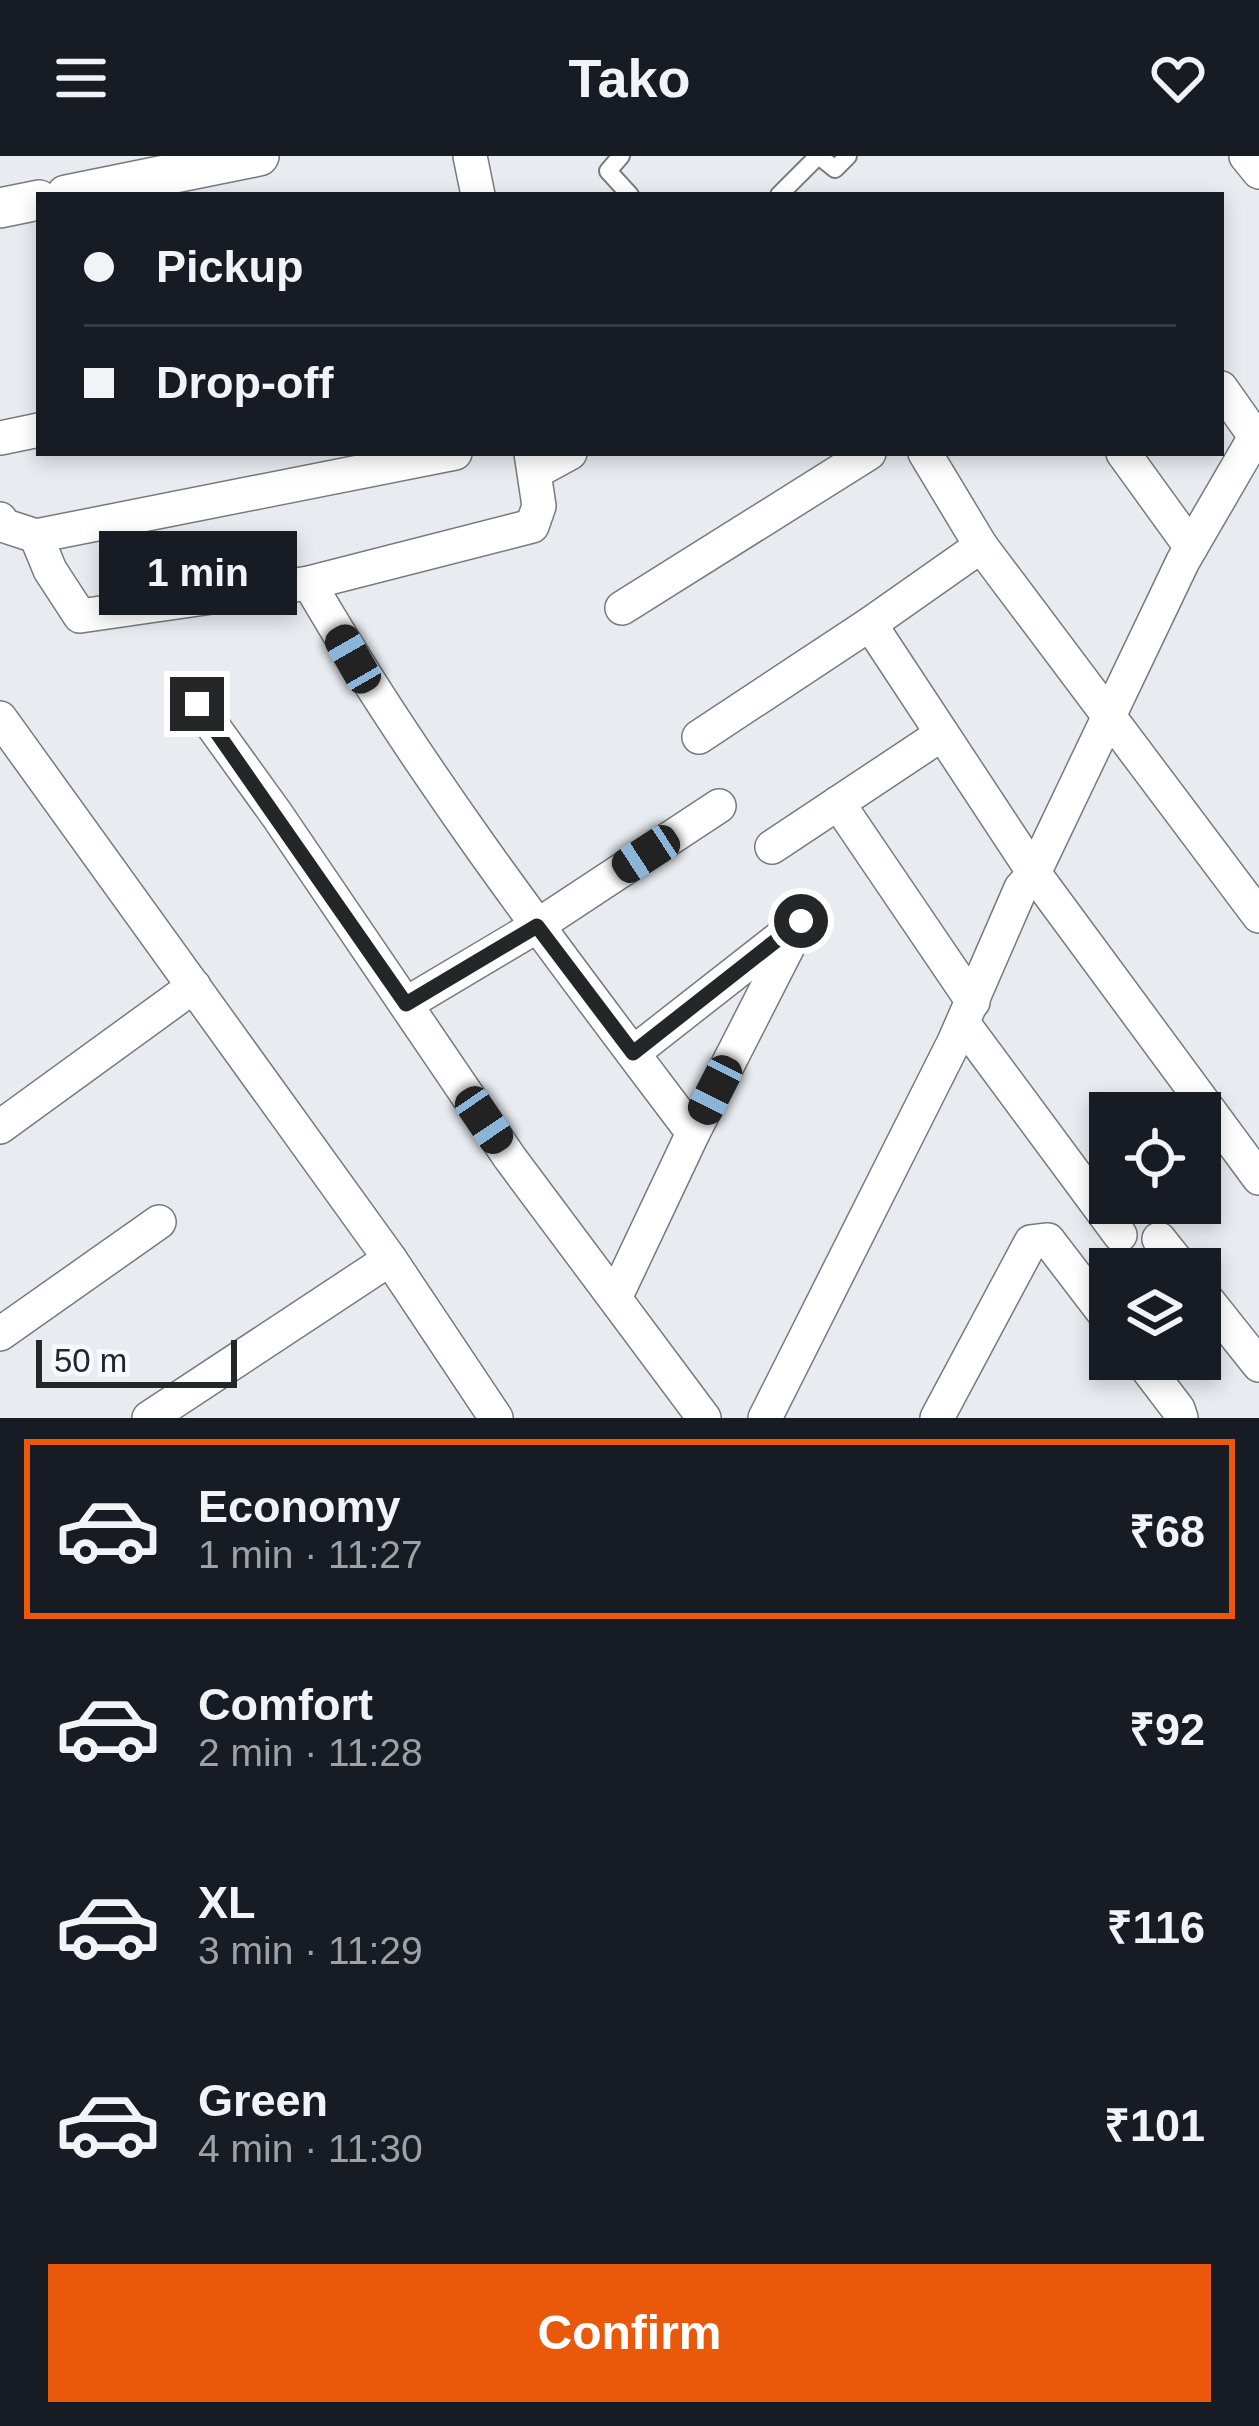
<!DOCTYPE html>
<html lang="en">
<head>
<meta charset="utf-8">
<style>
	body { margin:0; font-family:Helvetica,sans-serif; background:#242831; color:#f1f3f6; height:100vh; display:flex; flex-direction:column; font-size:45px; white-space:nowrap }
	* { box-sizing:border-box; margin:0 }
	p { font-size:39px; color:#9ea1a6 }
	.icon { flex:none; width:66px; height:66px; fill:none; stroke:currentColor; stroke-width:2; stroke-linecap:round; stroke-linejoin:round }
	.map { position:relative; height:1262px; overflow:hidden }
	.details { display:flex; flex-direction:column; background:#171b24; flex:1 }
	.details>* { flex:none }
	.banner { position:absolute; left:36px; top:36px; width:1188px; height:264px; border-radius:0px; box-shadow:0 6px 18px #0003; display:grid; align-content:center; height:264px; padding:0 48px; background:#171b24 }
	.fabs { position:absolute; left:1089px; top:936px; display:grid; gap:24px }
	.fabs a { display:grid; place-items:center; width:132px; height:132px; border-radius:0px; background:#171b24; box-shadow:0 6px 18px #0003; font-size:60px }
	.scale { position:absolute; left:36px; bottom:30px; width:201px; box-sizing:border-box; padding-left:12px; border:6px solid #242628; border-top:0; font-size:33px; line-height:42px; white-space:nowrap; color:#242628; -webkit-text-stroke:9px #f5fafe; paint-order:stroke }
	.end { position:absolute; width:54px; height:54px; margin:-27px; border:15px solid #242628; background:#fff; box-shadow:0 0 0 6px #fff }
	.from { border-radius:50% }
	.bubble { position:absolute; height:84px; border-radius:0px; background:#171b24; box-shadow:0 6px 18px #0003; font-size:39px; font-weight:800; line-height:84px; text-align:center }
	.car { position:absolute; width:36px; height:72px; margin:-36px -18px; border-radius:15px; box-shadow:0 0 9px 3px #0007; background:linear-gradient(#222 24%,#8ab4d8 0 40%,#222 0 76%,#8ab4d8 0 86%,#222 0) }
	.banner b { display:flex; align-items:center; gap:42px; height:114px; font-size:45px }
	.banner b+b { border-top:3px solid #363941 }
	.banner i { width:30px; height:30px; background:#f1f3f6 }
	ul { padding:21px 0 0; list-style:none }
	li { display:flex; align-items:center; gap:36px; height:180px; margin:0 24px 18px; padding:0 24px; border:6px solid transparent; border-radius:0px }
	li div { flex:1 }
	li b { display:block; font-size:45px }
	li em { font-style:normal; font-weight:800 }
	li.active { border-color:#ea580c }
	li>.icon { width:108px; height:108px; stroke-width:1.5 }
	.primary-button { display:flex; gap:24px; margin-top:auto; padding:24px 48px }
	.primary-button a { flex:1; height:138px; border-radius:0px; background:#ea580c; color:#fff; font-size:48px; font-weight:800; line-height:138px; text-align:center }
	header { display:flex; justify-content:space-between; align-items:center; height:156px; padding:0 48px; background:#171b24; font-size:54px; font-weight:800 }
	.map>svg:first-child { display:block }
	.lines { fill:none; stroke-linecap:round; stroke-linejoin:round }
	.service-casing { stroke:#767a7e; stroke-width:20 }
	.minor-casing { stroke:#767a7e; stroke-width:36 }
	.tertiary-casing { stroke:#767a7e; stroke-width:42 }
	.service { stroke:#fff; stroke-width:16 }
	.minor { stroke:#fff; stroke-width:33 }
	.tertiary { stroke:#fff; stroke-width:39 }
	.route { stroke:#242628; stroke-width:15 }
</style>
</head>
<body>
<header><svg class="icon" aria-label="menu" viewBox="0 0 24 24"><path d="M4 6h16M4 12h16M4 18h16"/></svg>Tako<svg class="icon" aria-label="heart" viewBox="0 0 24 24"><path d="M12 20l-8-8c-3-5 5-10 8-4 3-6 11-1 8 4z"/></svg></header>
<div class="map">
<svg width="1259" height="1262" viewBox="0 0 1259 1262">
	<rect width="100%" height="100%" fill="#e8ecf1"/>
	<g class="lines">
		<g class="service-casing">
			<g id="service">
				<path d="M621,0l-13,15 22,24"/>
				<path d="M819,0l16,13 13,-13"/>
				<path d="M779,39l39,-39"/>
			</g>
		</g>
		<g class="minor-casing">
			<g id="minor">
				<path d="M470,0l8,39"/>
				<path d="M1246,0l13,16"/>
				<path d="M1221,232l38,54"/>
				<path d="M0,282l39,-8"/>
				<path d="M925,297l56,93 278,370"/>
				<path d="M1123,297l68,94"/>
				<path d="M537,315l33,-18"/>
				<path d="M0,363l5,7 31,10 419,-83"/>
				<path d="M36,380l14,34 30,46 229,-33 223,-57 7,-20 -8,-53"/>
				<path d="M309,427c112,193 249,371 384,550l-77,163"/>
				<path d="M622,452l247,-155"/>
				<path d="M870,468l111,-78"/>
				<path d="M197,548l80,111 233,343 194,260"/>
				<path d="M0,562l390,541 106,159"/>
				<path d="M699,581l171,-113 164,249 225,305"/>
				<path d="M838,647l135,199"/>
				<path d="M772,691l170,-113"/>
				<path d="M406,848l131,-78 182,-120"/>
				<path d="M963,867l157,212"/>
				<path d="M633,897l157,-123"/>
				<path d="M0,971l194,-141"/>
				<path d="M693,977l108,-212"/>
				<path d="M1159,1083l24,30"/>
				<path d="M1200,1135l59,74"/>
				<path d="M0,1178l159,-112"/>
				<path d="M1140,1203l38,50 3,9"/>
				<path d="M149,1262l241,-159"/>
				<path d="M765,1262l189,-376 67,-154 13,-15 149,-312 76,-131"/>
				<path d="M937,1262l94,-176 17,-2 62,81"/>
			</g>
		</g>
		<g class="tertiary-casing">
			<g id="tertiary">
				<path d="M66,39l193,-39"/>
				<path d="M0,52l39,-8"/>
			</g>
		</g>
		<use href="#service" class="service"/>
		<use href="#minor" class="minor"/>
		<use href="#tertiary" class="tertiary"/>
	</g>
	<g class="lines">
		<path class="route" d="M197,548l209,300 131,-78 96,127 168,-132"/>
	</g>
</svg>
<div class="fabs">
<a><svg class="icon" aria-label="locate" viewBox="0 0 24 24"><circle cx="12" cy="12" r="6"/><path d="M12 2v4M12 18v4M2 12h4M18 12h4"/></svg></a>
<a><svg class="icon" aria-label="layers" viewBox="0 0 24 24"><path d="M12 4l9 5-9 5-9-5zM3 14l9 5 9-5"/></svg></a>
</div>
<div class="scale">50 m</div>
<i class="end from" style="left:801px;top:765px"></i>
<i class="end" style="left:197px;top:548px"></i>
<div class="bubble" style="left:99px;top:375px;width:198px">1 min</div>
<i class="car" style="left:353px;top:503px;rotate:330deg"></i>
<i class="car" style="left:646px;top:698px;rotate:237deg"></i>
<i class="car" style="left:715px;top:934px;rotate:207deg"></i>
<i class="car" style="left:484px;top:964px;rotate:146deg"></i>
<div class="banner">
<b><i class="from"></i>Pickup</b>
<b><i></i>Drop-off</b>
</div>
</div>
<section class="details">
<ul>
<li class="active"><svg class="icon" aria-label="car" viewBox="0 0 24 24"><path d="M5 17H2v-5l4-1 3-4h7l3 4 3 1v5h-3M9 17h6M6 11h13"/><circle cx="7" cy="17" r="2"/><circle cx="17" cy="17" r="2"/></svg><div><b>Economy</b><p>1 min · 11:27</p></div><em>₹68</em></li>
<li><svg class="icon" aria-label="car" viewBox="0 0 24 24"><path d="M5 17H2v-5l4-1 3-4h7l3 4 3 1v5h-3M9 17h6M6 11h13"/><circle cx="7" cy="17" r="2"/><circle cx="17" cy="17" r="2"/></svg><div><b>Comfort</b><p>2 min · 11:28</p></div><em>₹92</em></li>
<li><svg class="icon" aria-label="car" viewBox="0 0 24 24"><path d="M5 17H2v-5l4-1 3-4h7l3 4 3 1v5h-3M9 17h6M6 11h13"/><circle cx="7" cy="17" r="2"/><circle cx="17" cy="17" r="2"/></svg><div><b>XL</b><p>3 min · 11:29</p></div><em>₹116</em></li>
<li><svg class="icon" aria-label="car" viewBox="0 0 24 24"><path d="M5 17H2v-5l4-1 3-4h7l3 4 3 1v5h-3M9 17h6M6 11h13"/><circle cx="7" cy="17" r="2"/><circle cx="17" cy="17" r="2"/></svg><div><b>Green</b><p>4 min · 11:30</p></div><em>₹101</em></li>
</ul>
<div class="primary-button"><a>Confirm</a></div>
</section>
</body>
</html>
